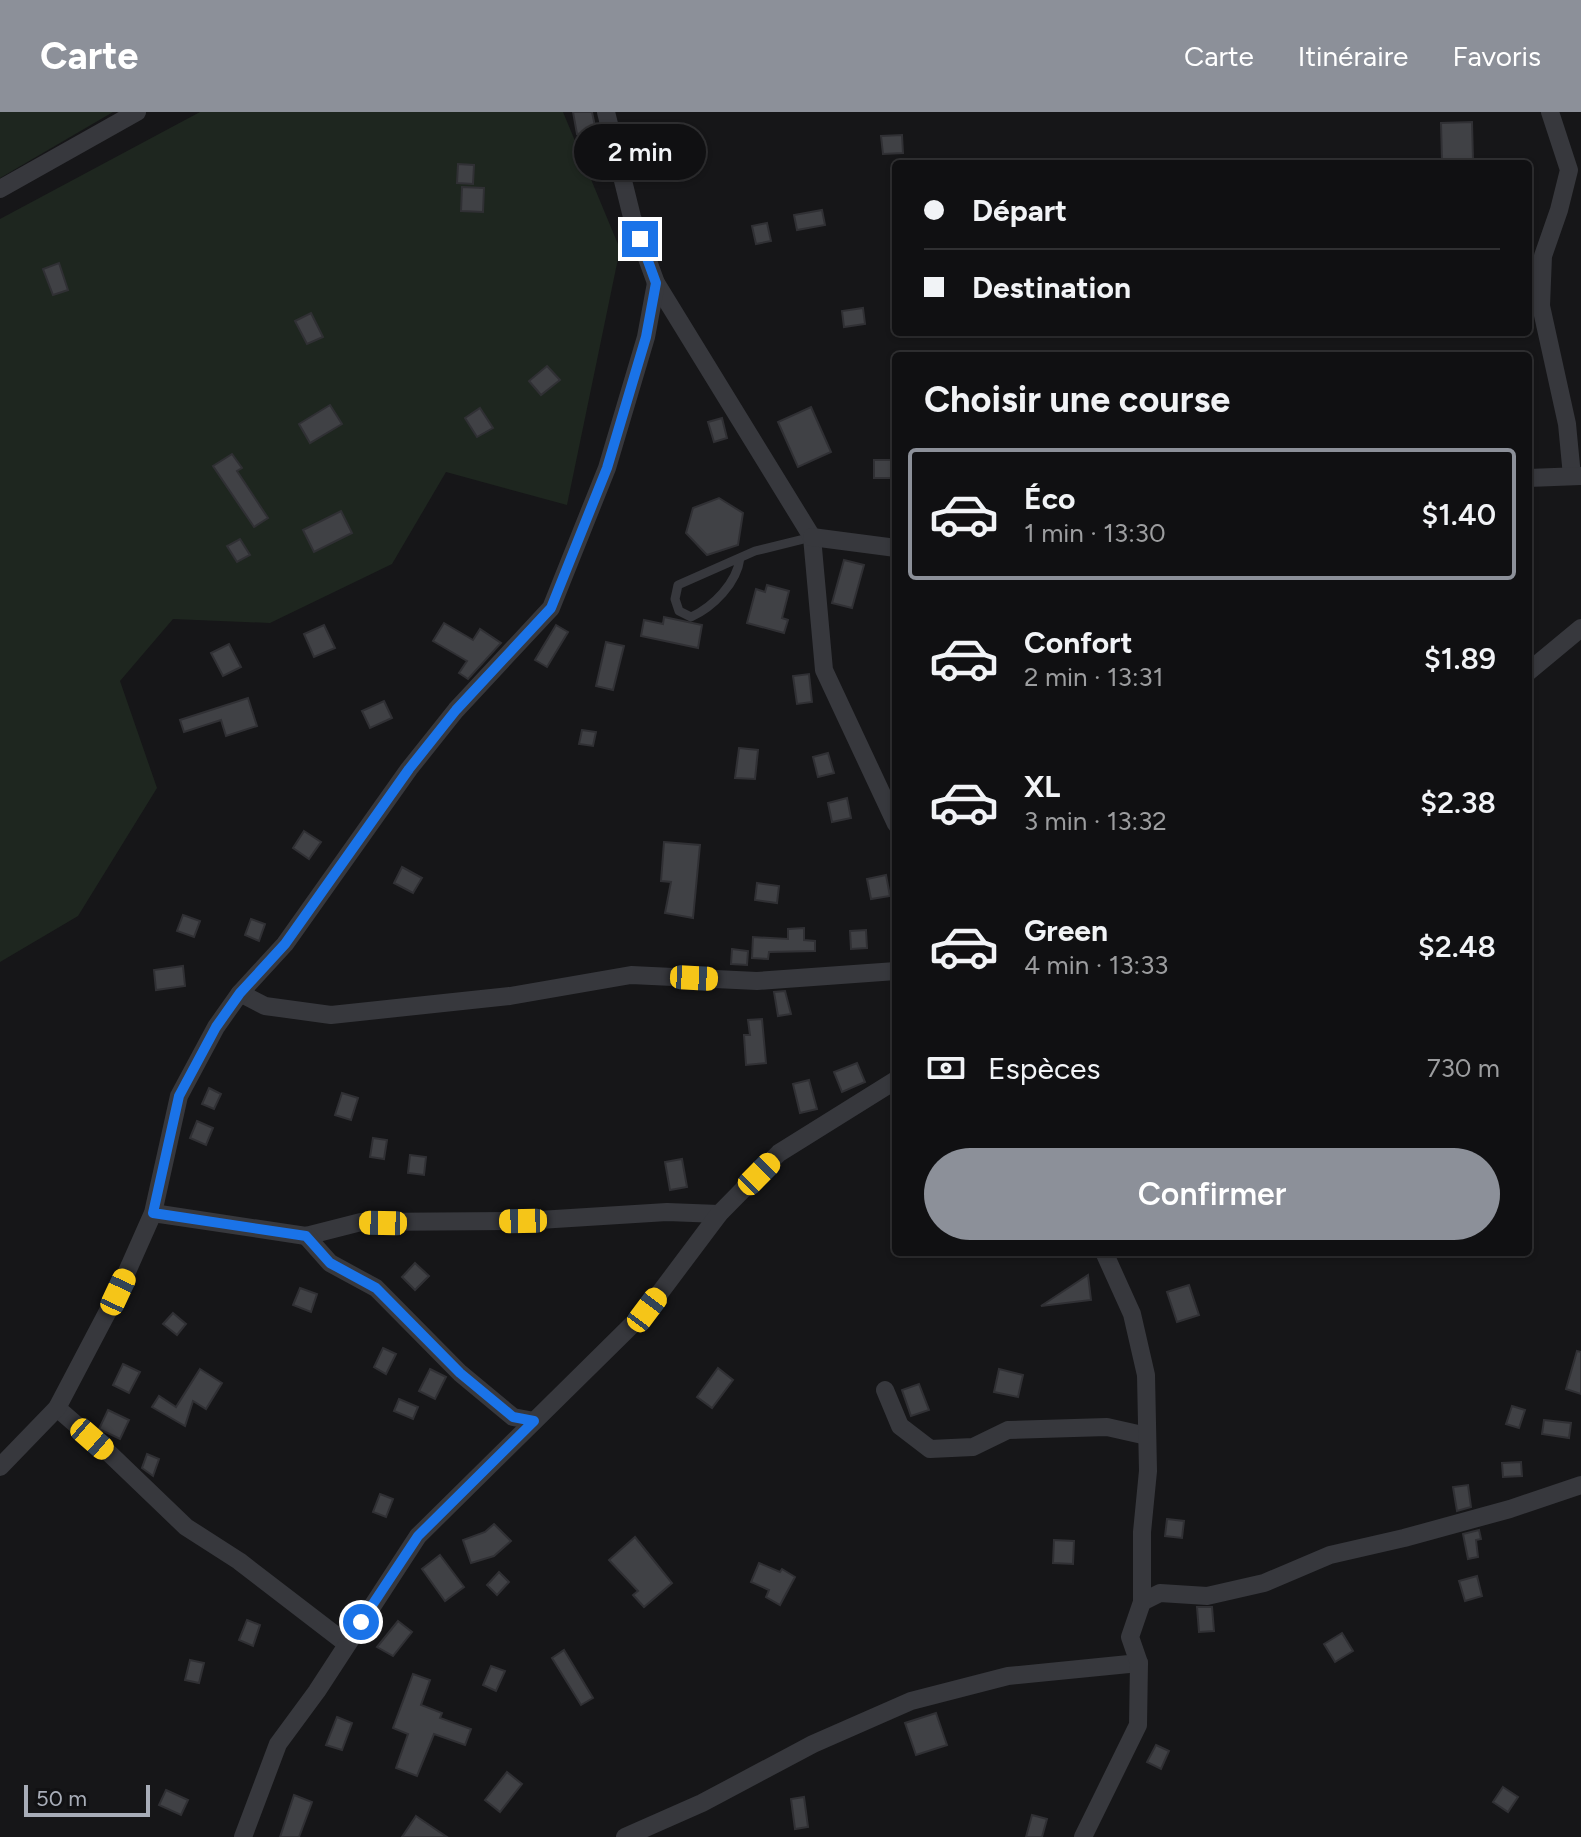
<!DOCTYPE html>
<html lang="fr">
<head>
<meta charset="utf-8">
<style>
	body { margin:0; font-family:Figtree,sans-serif; background:#19191b; color:#f1f3f6; height:100vh; display:flex; flex-direction:column; font-size:30px; white-space:nowrap }
	* { box-sizing:border-box; margin:0 }
	p { font-size:26px; color:#9c9d9f }
	.icon { flex:none; width:44px; height:44px; fill:none; stroke:currentColor; stroke-width:2; stroke-linecap:round; stroke-linejoin:round }
	.map { position:relative; flex:1; overflow:hidden }
	.sheet { position:absolute; left:892px; top:240px; width:640px; height:904px; display:flex; flex-direction:column; background:#101012; border-radius:8px; box-shadow:0 2px 6px #0004,0 0 0 2px #303032 }
	.sheet>* { flex:none }
	.hud { position:absolute; left:892px; top:48px; width:640px; height:176px; border-radius:8px; box-shadow:0 2px 6px #0004,0 0 0 2px #303032; display:grid; align-content:center; height:176px; padding:0 32px; background:#101012 }
	.scale { position:absolute; left:24px; bottom:20px; width:126px; box-sizing:border-box; padding-left:8px; border:4px solid #a8adb8; border-top:0; font-size:22px; line-height:28px; white-space:nowrap; color:#a8adb8; -webkit-text-stroke:6px #111113; paint-order:stroke }
	.end { position:absolute; width:36px; height:36px; margin:-18px; border:10px solid #1a73e8; background:#fff; box-shadow:0 0 0 4px #fff }
	.from { border-radius:50% }
	.bubble { position:absolute; height:56px; border-radius:28px; background:#101012; box-shadow:0 2px 6px #0004,0 0 0 2px #303032; font-size:26px; font-weight:600; line-height:56px; text-align:center }
	.car { position:absolute; width:24px; height:48px; margin:-24px -12px; border-radius:10px; box-shadow:0 0 6px 2px #0007; background:linear-gradient(#f5c518 24%,#345 0 40%,#f5c518 0 76%,#345 0 86%,#f5c518 0) }
	.hud b { display:flex; align-items:center; gap:28px; height:76px; font-size:30px }
	.hud b+b { border-top:2px solid #303032 }
	.hud i { width:20px; height:20px; background:#f1f3f6 }
	ul { padding:0; list-style:none }
	li { display:flex; align-items:center; gap:24px; height:132px; margin:0 16px 12px; padding:0 16px; border:4px solid transparent; border-radius:8px }
	li div { flex:1 }
	li b { display:block; font-size:30px }
	li em { font-style:normal; font-weight:600 }
	li.active { border-color:#8c9099 }
	li>.icon { width:72px; height:72px; stroke-width:1.5 }
	h2 { padding:0 32px; font-size:36px; line-height:96px }
	.pay { display:flex; align-items:center; gap:20px; height:88px; padding:0 32px; font-size:30px }
	.pay p { margin-inline-start:auto }
	.action { display:flex; gap:16px; margin-top:auto; padding:16px 32px }
	.action a { flex:1; height:92px; border-radius:48px; background:#8c9099; color:#fff; font-size:32px; font-weight:600; line-height:92px; text-align:center }
	header { display:flex; align-items:center; gap:48px; box-sizing:border-box; height:112px; padding:0 40px; background:#8c9099; color:#fff }
	header strong { font-size:38px }
	nav { display:flex; gap:44px; margin-inline-start:auto; font-size:28px }
	.map>svg:first-child { display:block }
	.green { fill:#1e261f }
	.building { fill:#404145; stroke:#303034; stroke-width:2 }
	.lines { fill:none; stroke-linecap:round; stroke-linejoin:round }
	.lane { stroke:#37383d; stroke-width:9 }
	.street { stroke:#37383d; stroke-width:18 }
	.route { stroke:#1a73e8; stroke-width:10 }
</style>
</head>
<body>
<header>
<strong>Carte</strong>
<nav><a>Carte</a><a>Itinéraire</a><a>Favoris</a></nav>
</header>
<div class="map">
<svg width="1581" height="1725" viewBox="0 0 1581 1725">
	<rect width="100%" height="100%" fill="#161618"/>
	<g class="green">
		<path d="M0,0h113l-113,66z"/>
		<path d="M200,0h363l57,137 -53,256 -121,-33 -54,92 -122,59 -97,-4 -53,62 37,107 -79,128 -78,46v-743z"/>
	</g>
	<g class="building">
		<path d="M573,0h19l4,19 -19,3z"/>
		<path d="M1472,10l1,38 -31,1 -1,-38z"/>
		<path d="M902,23l1,18 -20,1 -2,-18z"/>
		<path d="M458,52l16,1 -1,19 -16,-1z"/>
		<path d="M462,75l22,1 -1,24 -22,-1z"/>
		<path d="M822,98l3,15 -28,5 -3,-15z"/>
		<path d="M767,111l4,18 -15,3 -4,-18z"/>
		<path d="M59,151l9,27 -15,5 -10,-26z"/>
		<path d="M863,196l2,16 -21,3 -2,-16z"/>
		<path d="M311,201l12,24 -16,7 -12,-23z"/>
		<path d="M547,254l13,14 -19,15 -12,-14z"/>
		<path d="M330,293l12,19 -32,19 -11,-19z"/>
		<path d="M811,295l20,45 -33,15 -20,-45z"/>
		<path d="M480,296l13,20 -16,9 -12,-19z"/>
		<path d="M722,306l5,20 -13,4 -6,-20z"/>
		<path d="M232,342l10,14 -5,3 31,47 -14,9 -41,-61z"/>
		<path d="M874,348h21l-1,18h-20z"/>
		<path d="M719,386l24,15 -5,32 -31,10 -21,-22 7,-25z"/>
		<path d="M341,399l11,22 -38,19 -11,-22z"/>
		<path d="M240,427l10,16 -13,7 -10,-16z"/>
		<path d="M844,448l20,5 -12,43 -20,-5z"/>
		<path d="M767,473l22,6 -7,27 6,2 -4,13 -37,-10 9,-34 9,3z"/>
		<path d="M664,505l38,8 -4,23 -57,-12 3,-16 19,4z"/>
		<path d="M444,511l29,17 7,-11 21,14 -33,36 -9,-6 8,-12 -34,-20z"/>
		<path d="M324,513l11,23 -21,9 -10,-23z"/>
		<path d="M556,513l12,7 -21,35 -12,-7z"/>
		<path d="M606,530l18,4 -11,44 -17,-4z"/>
		<path d="M229,532l12,23 -18,9 -12,-23z"/>
		<path d="M809,562l3,28 -15,2 -4,-28z"/>
		<path d="M248,586l9,28 -31,10 -5,-16 -37,12 -4,-12z"/>
		<path d="M384,589l8,17 -22,10 -8,-17z"/>
		<path d="M582,618l14,2 -3,14 -14,-2z"/>
		<path d="M739,636l19,2 -3,29 -20,-1z"/>
		<path d="M828,641l6,20 -16,4 -5,-20z"/>
		<path d="M847,686l4,20 -19,4 -4,-19z"/>
		<path d="M304,719l17,11 -12,17 -16,-11z"/>
		<path d="M664,730l36,3 -7,73 -28,-5 6,-31 -10,-1z"/>
		<path d="M402,755l20,11 -9,15 -19,-10z"/>
		<path d="M886,763l4,21 -19,3 -4,-20z"/>
		<path d="M757,771l22,3 -2,17 -22,-3z"/>
		<path d="M183,803l17,6 -6,16 -17,-6z"/>
		<path d="M251,807l14,5 -6,17 -14,-6z"/>
		<path d="M804,816v12l11,1v10l-46,1 -1,7 -16,-1 1,-21 35,2v-10z"/>
		<path d="M866,818l1,18 -16,1 -1,-18z"/>
		<path d="M732,837l16,2 -1,14 -16,-1z"/>
		<path d="M183,854l2,20 -29,4 -2,-20z"/>
		<path d="M785,879l6,23 -13,2 -4,-24z"/>
		<path d="M762,907l4,44 -20,2 -2,-30h6l-2,-15z"/>
		<path d="M857,951l8,19 -23,10 -8,-20z"/>
		<path d="M809,968l8,29 -17,4 -7,-29z"/>
		<path d="M209,976l12,6 -7,15 -12,-5z"/>
		<path d="M342,981l16,5 -7,22 -16,-5z"/>
		<path d="M197,1009l16,7 -7,17 -16,-7z"/>
		<path d="M373,1026l14,2 -3,19 -14,-2z"/>
		<path d="M410,1043l16,2 -2,18 -16,-2z"/>
		<path d="M682,1047l5,28 -17,3 -5,-28z"/>
		<path d="M415,1151l14,13 -14,14 -13,-13z"/>
		<path d="M1088,1163l3,25 -50,6z"/>
		<path d="M1189,1173l10,30 -22,7 -10,-30z"/>
		<path d="M300,1176l17,6 -6,18 -18,-7z"/>
		<path d="M173,1201l13,11 -9,11 -14,-11z"/>
		<path d="M383,1236l13,6 -10,20 -12,-7z"/>
		<path d="M1577,1239l4,1v42l-15,-5z"/>
		<path d="M123,1252l17,8 -11,21 -16,-8z"/>
		<path d="M718,1256l15,12 -21,28 -15,-11z"/>
		<path d="M200,1257l22,14 -16,26 -13,-8 -8,25 -33,-19 7,-11 17,11z"/>
		<path d="M430,1257l16,8 -11,22 -16,-8z"/>
		<path d="M999,1257l24,6 -5,22 -24,-5z"/>
		<path d="M919,1272l10,26 -18,6 -9,-26z"/>
		<path d="M399,1287l19,8 -5,12 -19,-8z"/>
		<path d="M1512,1294l13,4 -6,18 -13,-4z"/>
		<path d="M108,1298l21,10 -9,19 -21,-10z"/>
		<path d="M1544,1308l27,3 -2,15 -27,-4z"/>
		<path d="M147,1342l12,5 -6,17 -11,-8z"/>
		<path d="M1521,1350l1,14 -19,1 -1,-14z"/>
		<path d="M1468,1373l3,22 -14,4 -4,-24z"/>
		<path d="M380,1382l13,5 -7,18 -13,-5z"/>
		<path d="M1167,1407l17,2 -2,17 -17,-2z"/>
		<path d="M494,1412l17,17 -17,15 -23,7 -8,-23 22,-8z"/>
		<path d="M1479,1418l2,9 -5,1 2,17 -10,2 -5,-25z"/>
		<path d="M635,1425l37,46 -28,24 -11,-12 5,-4 -29,-31z"/>
		<path d="M1054,1428l20,1 -1,23 -20,-1z"/>
		<path d="M440,1443l24,32 -19,14 -23,-32z"/>
		<path d="M759,1451l21,9 2,-3 13,8 -15,28 -14,-8 3,-7 -18,-8z"/>
		<path d="M499,1460l10,10 -12,13 -10,-10z"/>
		<path d="M1477,1464l5,20 -17,5 -6,-20z"/>
		<path d="M1197,1495h15l2,24 -15,1z"/>
		<path d="M247,1508l13,5 -7,21 -14,-6z"/>
		<path d="M398,1509l14,11 -19,24 -16,-9z"/>
		<path d="M1342,1521l11,18 -18,11 -11,-18z"/>
		<path d="M564,1538l29,48 -12,7 -29,-47z"/>
		<path d="M190,1548l14,3 -5,20 -14,-3z"/>
		<path d="M491,1554l14,5 -9,20 -13,-6z"/>
		<path d="M413,1562l17,6 -9,25 21,8 -2,5 31,11 -6,16 -31,-11 -17,42 -21,-8 12,-34 -15,-6z"/>
		<path d="M936,1601l11,32 -31,10 -11,-32z"/>
		<path d="M337,1605l15,6 -10,27 -16,-5z"/>
		<path d="M1156,1633l13,6 -8,18 -14,-7z"/>
		<path d="M507,1660l15,12 -22,28 -15,-12z"/>
		<path d="M1503,1675l15,10 -10,15 -15,-10z"/>
		<path d="M166,1678l22,10 -7,15 -22,-10z"/>
		<path d="M294,1683l18,7 -13,35h-19z"/>
		<path d="M804,1685l4,30 -13,2 -4,-30z"/>
		<path d="M1032,1703l15,4 -5,18h-16z"/>
		<path d="M416,1704l31,21h-45z"/>
	</g>
	<g class="lines">
		<path class="lane" d="M740,446c-3,25 -27,49 -49,59l-12,-6 -4,-12 3,-14 77,-34 57,-14"/>
		<g class="street">
			<path d="M606,0l26,105 24,66 156,254 12,133 72,154"/>
			<path d="M1550,0l19,58 -10,40 -16,46 -2,50 26,118 5,52"/>
			<path d="M0,77l137,-77"/>
			<path d="M1528,366l53,-2"/>
			<path d="M812,425l84,11"/>
			<path d="M1528,560l53,-44"/>
			<path d="M240,881l25,13 66,9 179,-19 121,-21 126,6 139,-10"/>
			<path d="M153,1101l153,23 55,-14 162,-1 144,-9 52,2"/>
			<path d="M306,1124l24,27 46,25 84,85 53,44 21,4"/>
			<path d="M885,1278l15,36 30,23 43,-2 35,-17 99,-3 40,9"/>
			<path d="M57,1296l53,46 76,73 53,34 108,83"/>
			<path d="M0,1355l57,-59 61,-116 35,-79 26,-117 37,-69 24,-34 45,-49 124,-175 47,-59 95,-102 56,-140 39,-131 10,-54"/>
			<path d="M1142,1490l18,-9 47,3 57,-13 66,-28 74,-17 106,-29 71,-24"/>
			<path d="M243,1725l35,-93 39,-53 101,-155 229,-226 72,-96 60,-61 117,-73"/>
			<path d="M625,1725l77,-34 111,-59 98,-43 97,-25 131,-13"/>
			<path d="M1083,1725l55,-112 1,-62 -9,-26 12,-35v-70l6,-61 -2,-96 -14,-61 -28,-62"/>
		</g>
	</g>
	<g class="lines">
		<path class="route" d="M361,1510l57,-86 116,-115 -21,-4 -53,-44 -84,-85 -46,-25 -24,-27 -153,-23 26,-117 37,-69 24,-34 45,-49 124,-175 47,-59 95,-102 56,-140 39,-131 10,-54 -16,-44"/>
	</g>
</svg>
<div class="scale">50 m</div>
<i class="end from" style="left:361px;top:1510px"></i>
<i class="end" style="left:640px;top:127px"></i>
<div class="bubble" style="left:574px;top:12px;width:132px">2 min</div>
<i class="car" style="left:694px;top:866px;rotate:93deg"></i>
<i class="car" style="left:759px;top:1062px;rotate:45deg"></i>
<i class="car" style="left:523px;top:1109px;rotate:269deg"></i>
<i class="car" style="left:383px;top:1111px;rotate:271deg"></i>
<i class="car" style="left:118px;top:1180px;rotate:25deg"></i>
<i class="car" style="left:647px;top:1198px;rotate:37deg"></i>
<i class="car" style="left:92px;top:1327px;rotate:131deg"></i>
<div class="hud">
<b><i class="from"></i>Départ</b>
<b><i></i>Destination</b>
</div>
<section class="sheet">
<h2>Choisir une course</h2>
<ul>
<li class="active"><svg class="icon" aria-label="car" viewBox="0 0 24 24"><path d="M5 17H2v-5l4-1 3-4h7l3 4 3 1v5h-3M9 17h6M6 11h13"/><circle cx="7" cy="17" r="2"/><circle cx="17" cy="17" r="2"/></svg><div><b>Éco</b><p>1 min · 13:30</p></div><em>$1.40</em></li>
<li><svg class="icon" aria-label="car" viewBox="0 0 24 24"><path d="M5 17H2v-5l4-1 3-4h7l3 4 3 1v5h-3M9 17h6M6 11h13"/><circle cx="7" cy="17" r="2"/><circle cx="17" cy="17" r="2"/></svg><div><b>Confort</b><p>2 min · 13:31</p></div><em>$1.89</em></li>
<li><svg class="icon" aria-label="car" viewBox="0 0 24 24"><path d="M5 17H2v-5l4-1 3-4h7l3 4 3 1v5h-3M9 17h6M6 11h13"/><circle cx="7" cy="17" r="2"/><circle cx="17" cy="17" r="2"/></svg><div><b>XL</b><p>3 min · 13:32</p></div><em>$2.38</em></li>
<li><svg class="icon" aria-label="car" viewBox="0 0 24 24"><path d="M5 17H2v-5l4-1 3-4h7l3 4 3 1v5h-3M9 17h6M6 11h13"/><circle cx="7" cy="17" r="2"/><circle cx="17" cy="17" r="2"/></svg><div><b>Green</b><p>4 min · 13:33</p></div><em>$2.48</em></li>
</ul>
<div class="pay"><svg class="icon" aria-label="cash" viewBox="0 0 24 24"><path d="M3 7h18v10H3z"/><circle cx="12" cy="12" r="2"/></svg>Espèces<p>730 m</p></div>
<div class="action"><a>Confirmer</a></div>
</section>
</div>
</body>
</html>
